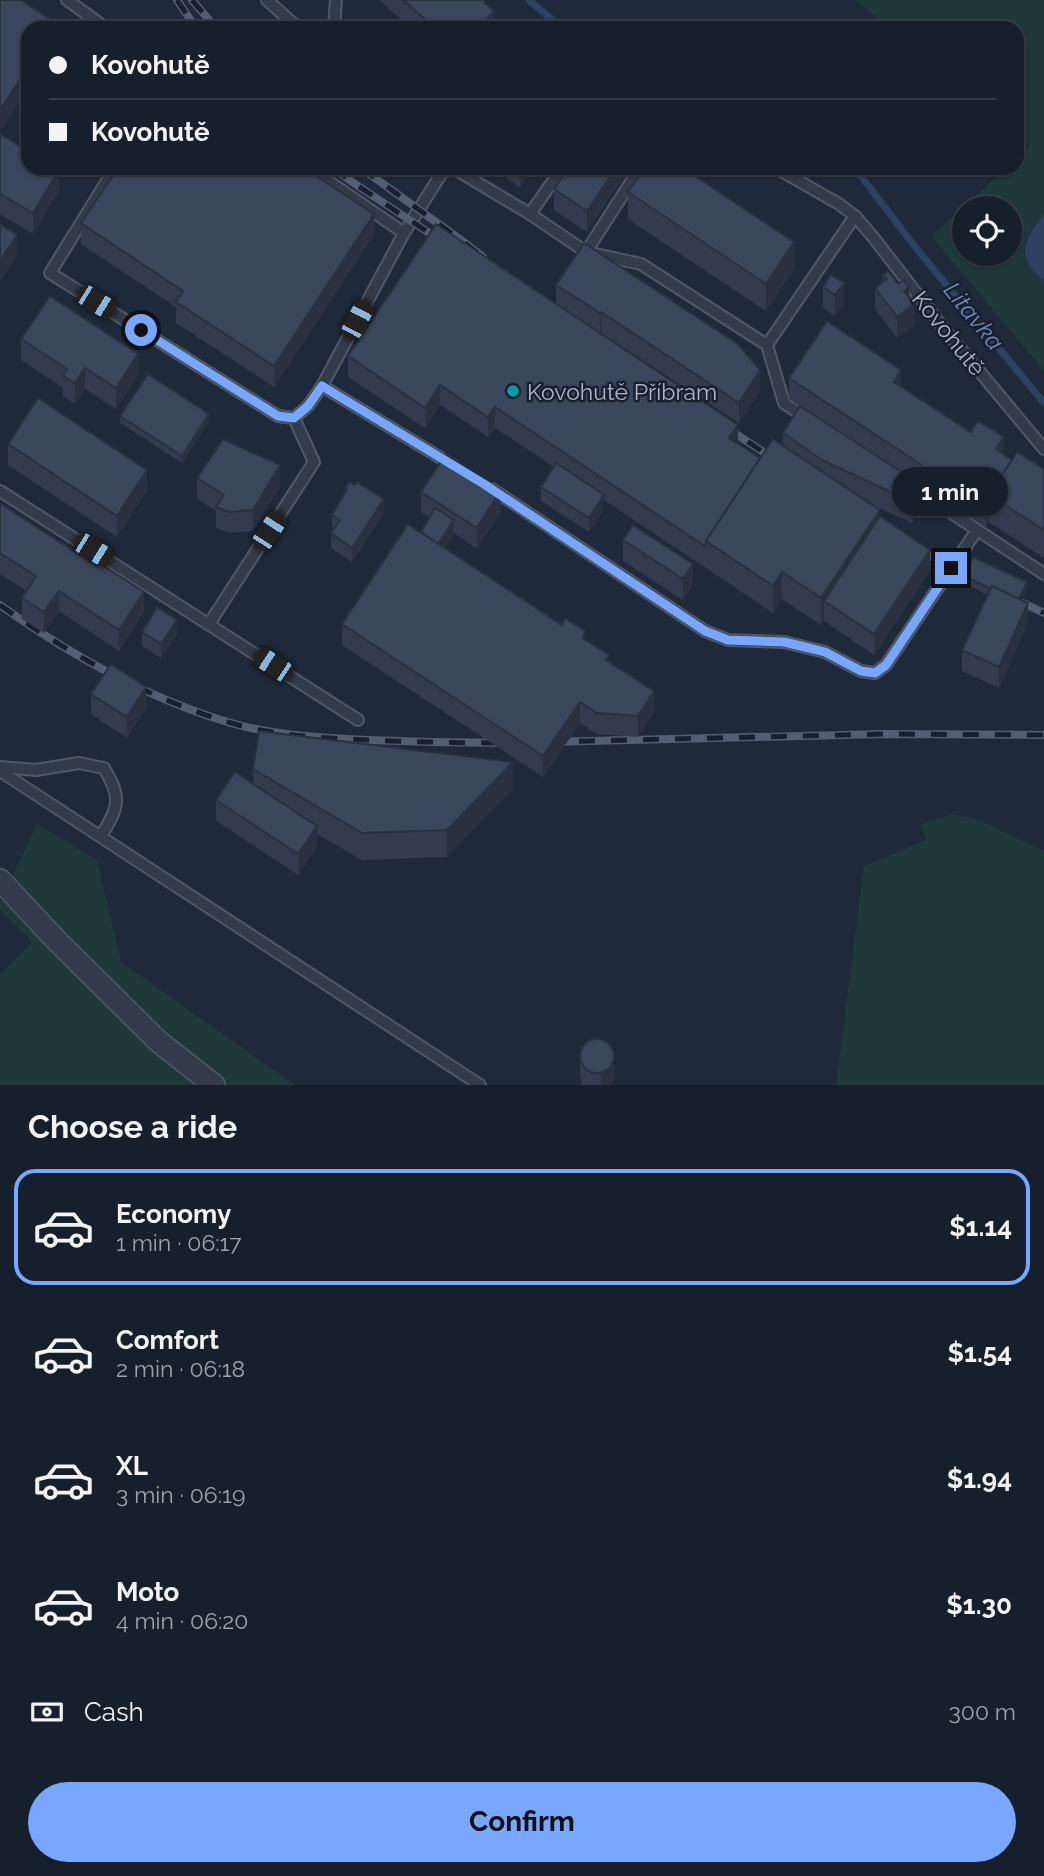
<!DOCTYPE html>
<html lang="en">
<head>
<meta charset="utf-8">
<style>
	body { margin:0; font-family:Raleway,sans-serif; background:#232c38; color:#f1f3f6; height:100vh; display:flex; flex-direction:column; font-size:26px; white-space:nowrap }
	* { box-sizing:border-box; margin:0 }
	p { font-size:23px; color:#9ea2a9 }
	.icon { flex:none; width:38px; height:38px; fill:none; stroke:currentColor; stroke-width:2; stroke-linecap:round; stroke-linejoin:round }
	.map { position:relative; height:1085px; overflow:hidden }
	.side { display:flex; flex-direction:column; background:#161f2c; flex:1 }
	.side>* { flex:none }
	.guide { position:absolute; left:21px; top:21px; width:1003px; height:154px; border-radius:21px; box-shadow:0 2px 5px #0004,0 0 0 2px #353d48; display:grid; align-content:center; height:154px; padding:0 28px; background:#161f2c }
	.tools { position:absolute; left:952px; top:196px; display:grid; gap:14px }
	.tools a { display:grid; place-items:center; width:70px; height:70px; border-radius:50%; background:#161f2c; box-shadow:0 2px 5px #0004,0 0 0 2px #353d48; font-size:35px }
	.end { position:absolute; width:32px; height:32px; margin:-16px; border:9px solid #79a6ff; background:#111; box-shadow:0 0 0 4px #111 }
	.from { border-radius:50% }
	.bubble { position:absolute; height:49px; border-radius:24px; background:#161f2c; box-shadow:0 2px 5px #0004,0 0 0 2px #353d48; font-size:23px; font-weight:700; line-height:49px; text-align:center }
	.car { position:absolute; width:21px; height:42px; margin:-21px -10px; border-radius:9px; box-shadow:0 0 5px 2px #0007; background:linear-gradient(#222 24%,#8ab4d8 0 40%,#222 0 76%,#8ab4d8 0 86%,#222 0) }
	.guide b { display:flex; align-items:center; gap:24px; height:66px; font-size:26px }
	.guide b+b { border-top:2px solid #353d48 }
	.guide i { width:18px; height:18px; background:#f1f3f6 }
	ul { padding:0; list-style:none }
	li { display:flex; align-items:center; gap:21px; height:116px; margin:0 14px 10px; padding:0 14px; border:4px solid transparent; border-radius:21px }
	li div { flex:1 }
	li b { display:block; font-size:26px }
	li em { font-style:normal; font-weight:700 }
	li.active { border-color:#79a6ff }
	li>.icon { width:63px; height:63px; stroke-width:1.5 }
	h2 { padding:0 28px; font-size:32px; line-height:84px }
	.pay { display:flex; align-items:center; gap:18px; height:77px; padding:0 28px; font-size:26px }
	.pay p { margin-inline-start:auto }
	.primary-button { display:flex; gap:14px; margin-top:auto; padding:14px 28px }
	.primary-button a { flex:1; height:80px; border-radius:42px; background:#79a6ff; color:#111; font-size:28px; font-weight:700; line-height:80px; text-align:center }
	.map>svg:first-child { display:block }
	.green { fill:#20373b; fill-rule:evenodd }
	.water { fill:#2e4161 }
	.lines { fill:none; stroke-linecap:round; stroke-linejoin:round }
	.stream { stroke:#2e4161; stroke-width:7 }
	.service-casing { stroke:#4f5868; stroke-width:14 }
	.minor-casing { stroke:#4f5868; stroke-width:24 }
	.service { stroke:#323b4a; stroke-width:10 }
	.minor { stroke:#323b4a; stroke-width:21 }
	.rail-casing { stroke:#535e72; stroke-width:8 }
	.rail { stroke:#18202f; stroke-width:5; stroke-dasharray:16; stroke-linecap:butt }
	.wall { fill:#323c4e }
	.shaded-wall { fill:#293140 }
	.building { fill:#3a465b; stroke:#293140; stroke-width:2 }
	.route { stroke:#79a6ff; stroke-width:9 }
	.culture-dot { fill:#0f9aa8; stroke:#18202f; stroke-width:2.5 }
	.labels { text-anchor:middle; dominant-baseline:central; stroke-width:5; stroke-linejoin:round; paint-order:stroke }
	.street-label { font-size:23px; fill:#acb5c7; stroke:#18202f }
	.poi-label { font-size:23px; fill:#acb5c7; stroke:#18202f; text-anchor:start }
	.water-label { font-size:24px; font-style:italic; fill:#718ab2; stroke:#18202f }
</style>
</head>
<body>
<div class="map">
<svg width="1044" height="1085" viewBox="0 0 1044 1085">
	<rect width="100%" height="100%" fill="#1e293a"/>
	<g class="green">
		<path d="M855,0h189v214c-23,32 -30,38 0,67v90l-113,-135 76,-68h10v-9l13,-13 -13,-11v-107h-128zM964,208h46v46h-46z"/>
		<path d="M951,814l30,6 63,31v234h-208l28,-219 62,-26 -5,-16z"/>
		<path d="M37,824l60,36 24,102 174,123h-295v-110l32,-33 -32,-32v-8z"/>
	</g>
	<path class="water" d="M1044,214v67c-30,-27 -21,-38 0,-67z"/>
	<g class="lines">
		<g class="stream">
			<path d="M529,0l33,28"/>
			<path d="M848,168l13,8 55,72 128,155"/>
		</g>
		<g class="service-casing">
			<g id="service">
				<path d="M67,0l39,28"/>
				<path d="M267,0l31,28"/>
				<path d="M334,28l2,-28"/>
				<path d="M115,168l-65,105 228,143 16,2 14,-12 14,-20 82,-153 41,-65"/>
				<path d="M309,168l95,65"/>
				<path d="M453,168l77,46 56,38 55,12 126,81 17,58 23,16"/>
				<path d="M776,168l63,36 16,12"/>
				<path d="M530,214l32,-46"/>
				<path d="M586,252l54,-84"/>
				<path d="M767,345l88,-129 18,21 72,93 99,119"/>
				<path d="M322,386l132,80"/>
				<path d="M912,487l132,87"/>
				<path d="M492,489l213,142 23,9 56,2 41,10 36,19 14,2 11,-8 91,-135"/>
				<path d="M0,491l358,229"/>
				<path d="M209,624l105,-162 -20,-44"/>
				<path d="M0,767l36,3 43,-7 25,5c18,30 15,39 -3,68"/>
				<path d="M0,771l480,314"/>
			</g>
		</g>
		<g class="minor-casing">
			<path id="minor" d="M0,880l56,60 103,102 55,43"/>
		</g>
		<use href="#service" class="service"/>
		<use href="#minor" class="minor"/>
		<g class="rail-casing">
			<g id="rail">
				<path d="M177,0l19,28"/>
				<path d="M192,0l24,28"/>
				<path d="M333,168l25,18 88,58"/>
				<path d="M361,168l100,72 22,17"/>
				<path d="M721,424l59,39"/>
				<path d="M913,546l38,22 30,15"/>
				<path d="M1012,598l32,15"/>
				<path d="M0,605c72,51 156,98 242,121 41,10 84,12 126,14 48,2 96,3 144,3"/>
				<path d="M547,742l337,-8 160,1"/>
			</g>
		</g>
		<use href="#rail" class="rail"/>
	</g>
	<g class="wall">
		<path d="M0,0l28,28v80l-9,-6 -19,29z"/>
		<path d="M379,0h103l12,28h-83z"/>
		<path d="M0,134l59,57 -26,43 -33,-20z"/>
		<path d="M491,168h42l-13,19z"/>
		<path d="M572,168h57l-42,64 -33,-22v-21z"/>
		<path d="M628,192l166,77 -28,42 -138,-92z"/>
		<path d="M81,223l293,12 -100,152 -98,-64v-16l-95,-63z"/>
		<path d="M883,275l26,23 5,27 -17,13 -22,-29v-21l8,-7z"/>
		<path d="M844,283v21l-9,12 -12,-8v-21z"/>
		<path d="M556,285l204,106 -21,32 -138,-90h-1l138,110 22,15 23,-13v-12l124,43 -118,-77v-21l112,9 111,73 32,9v89l-55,-36 -3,5 -65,-42v21l-9,17 -42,-19 10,12 50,55 -56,84 -50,-34 -3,4 -39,-26 -9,14 -169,-113v9l-15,23 -48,-31v-14l13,-20 -59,-39 -7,9 -48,-32 -15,23 -77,-51v-21l208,-52z"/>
		<path d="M21,339l117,36 -22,34 -31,-20 -10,15 -12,-8v-8l-42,-28z"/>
		<path d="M120,416l89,5 -27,42 -62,-40z"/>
		<path d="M8,444l139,46 -30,47 -109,-72z"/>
		<path d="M197,478l83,8 -27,45 -24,2 -13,-5v-17l-19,-12z"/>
		<path d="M345,488l39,25 -32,49 -21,-14v-15l2,-3 -1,-1v-14l13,-20z"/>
		<path d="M421,492l80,19 -24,38 -23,-16 -9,15 140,92 24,22 45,50 -16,25 -41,-3 -17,-11 -37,54 -201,-132v-21l79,-92 9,-14 -9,-6z"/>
		<path d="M0,503l144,109 -25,39 -60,-40 -15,22 -22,-14v-21l5,-7 -27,-17z"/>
		<path d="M623,540l70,45 -10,15 -60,-39z"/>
		<path d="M964,576l63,13 -5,11 6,24 -29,64 -37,-17v-21l26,-55 -24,-12z"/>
		<path d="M142,632l35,2 -16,24 -19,-12z"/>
		<path d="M91,694l55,14 -19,30 -36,-24z"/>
		<path d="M253,769l260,20 -66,68 -85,3 -45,-26v13l-19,28 -82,-54v-21l37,-16z"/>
		<path d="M580,1054l34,26 -3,5h-29l-2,-11z"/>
	</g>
	<g class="shaded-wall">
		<path d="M494,11v17h-15z"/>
		<path d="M19,81v21l-19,29v-21z"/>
		<path d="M520,168h13l-13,19z"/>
		<path d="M616,168h13l-42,64v-21z"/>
		<path d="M59,170v21l-26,43v-21z"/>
		<path d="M374,214v21l-100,152v-21z"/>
		<path d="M17,235v21l-17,26v-21z"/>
		<path d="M794,242v27l-28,42v-27z"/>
		<path d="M844,283v21l-9,12v-21z"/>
		<path d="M909,287v21l5,-4v21l-17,13v-21l7,-26z"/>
		<path d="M601,312v21l-1,1v-21z"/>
		<path d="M138,354v21l-22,34v-21z"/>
		<path d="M85,368v21l-10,15v-21z"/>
		<path d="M760,370v21l-21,32v-20z"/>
		<path d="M901,370v20l-7,-8z"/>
		<path d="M440,385v20l-15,23v-20z"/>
		<path d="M495,407v21l-7,9v-20z"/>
		<path d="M209,414v7l-27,42v-7z"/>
		<path d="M738,425v21l-9,-8z"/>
		<path d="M1004,437v21l-8,-9z"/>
		<path d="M280,465v21l-27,45v-21z"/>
		<path d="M147,470v20l-30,47v-21z"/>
		<path d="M921,485v21l-9,17v-21z"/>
		<path d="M501,490v21l-24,38v-21z"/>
		<path d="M604,495v14l-15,23v-14z"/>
		<path d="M384,499v14l-32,49v-14z"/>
		<path d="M989,501v21l-3,5v-20z"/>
		<path d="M880,510v27l-56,64v20l-3,4v-27z"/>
		<path d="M454,520v14l-19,28v-14z"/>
		<path d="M930,550v21l-56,84v-21z"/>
		<path d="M693,564v21l-10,15v-21z"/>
		<path d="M782,572v27l-9,14v-27z"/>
		<path d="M1027,582v7l-9,20v-7z"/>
		<path d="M59,591v20l-15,22v-21z"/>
		<path d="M144,592v20l-25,39v-21z"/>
		<path d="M1028,603v21l-29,64v-21z"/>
		<path d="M177,620v14l-16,24v-14z"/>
		<path d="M146,687v21l-19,30v-21z"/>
		<path d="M654,691v21l-16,25v-21z"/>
		<path d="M580,702v21l-37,54v-21z"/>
		<path d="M513,762v27l-66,68v-27z"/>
		<path d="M317,826v21l-19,28v-21z"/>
		<path d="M614,1059v21l-3,5h-10v-12z"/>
	</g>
	<g class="building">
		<path d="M0,0h21l42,28h-35v60l-9,-7 -19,29z"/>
		<path d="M403,0h79l12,11 -15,17h-7l-7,-6 -5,5 1,1h-26z"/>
		<path d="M0,134l28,17v17h28l3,2 -26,43 -33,-19z"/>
		<path d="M118,168h186l70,46 -100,152 -98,-64 7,-11 -102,-68z"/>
		<path d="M572,168h44l-29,43 -33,-22 12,-18 2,2z"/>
		<path d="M644,168h39l111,74 -28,42 -138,-92z"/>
		<path d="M0,224l17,11 -17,26z"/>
		<path d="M436,224l302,201 -9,13 31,20 -54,83v6l-211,-140 -7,10 -48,-32 -15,23 -77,-52z"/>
		<path d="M584,243l154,101 22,26 -21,33 -138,-91 -1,1 -44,-28z"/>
		<path d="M888,271l10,13 6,-4 5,7 -5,4 10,13 -17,13 -22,-29 12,-9 -4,-4z"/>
		<path d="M831,275l13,8 -9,12 -12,-8z"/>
		<path d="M50,296l88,58 -22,34 -31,-20 -10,15 -12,-7 4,-7 -46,-30z"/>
		<path d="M827,321l74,49 -7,12 77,50 7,-11 26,16 -8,12 16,11 -23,35v6l-3,6 -197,-129z"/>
		<path d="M148,374l61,40 -27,42 -62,-40z"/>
		<path d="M38,398l109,72 -30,46 -109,-72z"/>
		<path d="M800,406l121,79 -9,17 -90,-42 -39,-27z"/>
		<path d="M223,439l57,26 -27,45 -24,2 -13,-5 8,-12 -27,-17z"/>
		<path d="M773,439l107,71 -59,88 -39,-26 -9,14 -67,-45z"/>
		<path d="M1017,452l27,17v61l-55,-35z"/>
		<path d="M446,454l55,36 -24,38 -56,-36z"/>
		<path d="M556,463l48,32 -15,23 -48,-31z"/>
		<path d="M349,482l6,3 2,-3 27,17 -32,49 -21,-15 9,-13 -8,-5 15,-25 -2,-2z"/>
		<path d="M0,503l97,63 2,-3 45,29 -25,38 -60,-39 -15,21 -22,-14 14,-22 -36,-23z"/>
		<path d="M435,508l19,12 -16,24 -17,-12z"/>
		<path d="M880,516l50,34 -56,84 -50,-33z"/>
		<path d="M408,524l154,101 3,-7 20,13 -2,7 26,17 -3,5 48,31 -16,25 -41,-3 -17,-11 -37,54 -201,-132z"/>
		<path d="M633,525l60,39 -10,15 -60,-39z"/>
		<path d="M973,557l54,25 -8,17 -27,-13 -1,3 -27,-13z"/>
		<path d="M992,586l36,17 -29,64 -37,-17z"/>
		<path d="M157,607l20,13 -16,24 -19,-12z"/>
		<path d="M111,664l35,23 -19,30 -36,-23z"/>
		<path d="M259,731l254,31 -66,68 -85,3 -109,-64z"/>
		<path d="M235,772l82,54 -19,28 -82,-54z"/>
		<circle cx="597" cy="1056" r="17"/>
	</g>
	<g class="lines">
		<path class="route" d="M141,330l137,86 16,2 14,-12 14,-20 162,98 221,147 23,9 56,2 21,5 20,5 36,19 14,2 11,-8 65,-97"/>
	</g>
	<circle class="culture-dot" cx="513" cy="391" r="7"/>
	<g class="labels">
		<g class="street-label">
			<text transform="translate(949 333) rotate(51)">Kovohutě</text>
		</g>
		<g class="poi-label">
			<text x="527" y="391">Kovohutě Příbram</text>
		</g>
		<g class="water-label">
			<text transform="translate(974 316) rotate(51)">Litavka</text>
		</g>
	</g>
</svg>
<div class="tools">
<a><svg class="icon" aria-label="locate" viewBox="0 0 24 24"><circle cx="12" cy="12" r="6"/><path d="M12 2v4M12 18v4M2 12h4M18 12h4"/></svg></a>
</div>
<i class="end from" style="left:141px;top:330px"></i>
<i class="end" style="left:951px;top:568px"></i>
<div class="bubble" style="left:892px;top:467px;width:116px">1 min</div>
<i class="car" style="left:96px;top:302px;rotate:122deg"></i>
<i class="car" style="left:357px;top:320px;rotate:28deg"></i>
<i class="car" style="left:269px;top:531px;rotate:33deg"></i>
<i class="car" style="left:93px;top:550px;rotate:122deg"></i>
<i class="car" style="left:273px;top:665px;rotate:303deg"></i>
<div class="guide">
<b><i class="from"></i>Kovohutě</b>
<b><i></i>Kovohutě</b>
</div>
</div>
<section class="side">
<h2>Choose a ride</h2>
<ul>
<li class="active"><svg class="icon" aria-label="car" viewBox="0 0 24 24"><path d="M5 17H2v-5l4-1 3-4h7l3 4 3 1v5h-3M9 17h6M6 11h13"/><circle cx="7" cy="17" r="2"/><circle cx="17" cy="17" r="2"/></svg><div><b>Economy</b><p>1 min · 06:17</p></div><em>$1.14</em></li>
<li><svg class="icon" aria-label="car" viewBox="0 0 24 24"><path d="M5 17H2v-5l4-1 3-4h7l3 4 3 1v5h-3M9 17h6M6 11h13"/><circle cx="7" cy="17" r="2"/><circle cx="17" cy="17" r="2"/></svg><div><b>Comfort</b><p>2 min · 06:18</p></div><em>$1.54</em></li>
<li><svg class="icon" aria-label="car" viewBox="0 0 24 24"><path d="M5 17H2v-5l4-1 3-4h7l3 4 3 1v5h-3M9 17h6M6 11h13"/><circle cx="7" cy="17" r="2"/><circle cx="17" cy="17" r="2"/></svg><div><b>XL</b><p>3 min · 06:19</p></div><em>$1.94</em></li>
<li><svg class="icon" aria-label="car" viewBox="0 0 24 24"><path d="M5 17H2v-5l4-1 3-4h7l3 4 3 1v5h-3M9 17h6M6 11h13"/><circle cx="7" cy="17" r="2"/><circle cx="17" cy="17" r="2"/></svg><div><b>Moto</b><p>4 min · 06:20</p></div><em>$1.30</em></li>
</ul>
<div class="pay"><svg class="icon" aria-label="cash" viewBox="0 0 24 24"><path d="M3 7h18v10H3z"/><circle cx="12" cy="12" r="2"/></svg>Cash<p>300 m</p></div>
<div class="primary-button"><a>Confirm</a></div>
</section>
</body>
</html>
